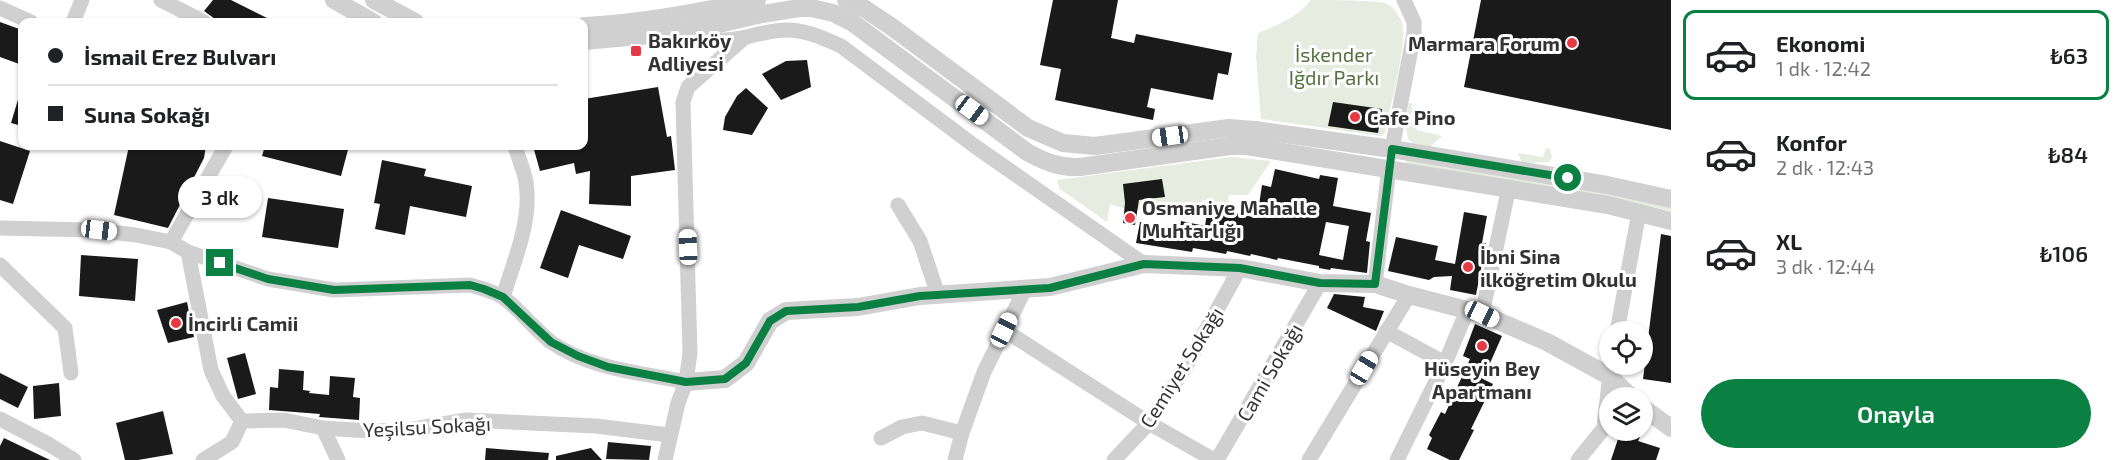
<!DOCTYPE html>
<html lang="tr">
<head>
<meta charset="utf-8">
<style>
	body { margin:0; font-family:"Exo 2",sans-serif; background:#f6f6f6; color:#202124; height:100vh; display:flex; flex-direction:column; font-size:22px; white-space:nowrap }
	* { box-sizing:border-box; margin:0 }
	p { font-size:20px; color:#757577 }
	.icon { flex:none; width:33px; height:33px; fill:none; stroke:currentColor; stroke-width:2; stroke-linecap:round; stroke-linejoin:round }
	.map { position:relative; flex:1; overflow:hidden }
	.sheet { display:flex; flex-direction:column; background:#fff; width:450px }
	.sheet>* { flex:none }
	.top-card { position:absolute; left:18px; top:18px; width:570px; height:132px; border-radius:12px; box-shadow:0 2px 4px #0004; display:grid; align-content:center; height:132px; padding:0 30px; background:#fff }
	.fabs { position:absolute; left:1599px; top:321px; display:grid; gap:12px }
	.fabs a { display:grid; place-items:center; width:54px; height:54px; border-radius:50%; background:#fff; box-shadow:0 2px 4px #0004; font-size:30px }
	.end { position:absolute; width:27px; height:27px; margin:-14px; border:8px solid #0b8043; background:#fff; box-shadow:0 0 0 3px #fff }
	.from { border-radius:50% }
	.bubble { position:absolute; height:42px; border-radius:21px; background:#fff; box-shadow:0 2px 4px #0004; font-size:20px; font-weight:600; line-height:42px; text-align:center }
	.car { position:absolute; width:18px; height:36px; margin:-18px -9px; border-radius:8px; box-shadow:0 0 4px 2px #0007; background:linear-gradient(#fff 24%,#345 0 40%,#fff 0 76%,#345 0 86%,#fff 0) }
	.top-card b { display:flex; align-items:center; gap:21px; height:57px; font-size:22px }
	.top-card b+b { border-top:2px solid #e0e0e0 }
	.top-card i { width:15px; height:15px; background:#202124 }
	ul { padding:10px 0 0; list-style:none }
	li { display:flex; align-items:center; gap:18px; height:90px; margin:0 12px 9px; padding:0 18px; border:3px solid transparent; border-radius:12px }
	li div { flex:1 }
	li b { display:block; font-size:22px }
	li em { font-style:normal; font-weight:600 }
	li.active { border-color:#0b8043 }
	li>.icon { width:54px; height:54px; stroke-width:1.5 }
	.action { display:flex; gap:12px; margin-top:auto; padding:12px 30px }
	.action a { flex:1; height:69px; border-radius:36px; background:#0b8043; color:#fff; font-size:24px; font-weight:600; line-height:69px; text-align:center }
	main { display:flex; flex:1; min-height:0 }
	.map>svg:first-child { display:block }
	.green { fill:#e6ecdf }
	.building { fill:#1a1a1a; fill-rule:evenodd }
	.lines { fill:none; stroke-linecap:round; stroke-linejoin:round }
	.minor { stroke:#d0d0d0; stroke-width:15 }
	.tertiary { stroke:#d0d0d0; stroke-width:18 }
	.route { stroke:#0b8043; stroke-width:8 }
	.poi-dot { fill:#e63946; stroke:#fff; stroke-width:2 }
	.labels { text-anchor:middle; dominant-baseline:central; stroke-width:6; stroke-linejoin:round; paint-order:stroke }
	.poi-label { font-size:20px; font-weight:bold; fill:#333; stroke:#fff; text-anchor:start }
	.park-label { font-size:20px; fill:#56703f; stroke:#fff }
	.street-label { font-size:20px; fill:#333; stroke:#fff }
</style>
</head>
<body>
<main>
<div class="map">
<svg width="1671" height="460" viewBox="0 0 1671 460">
	<rect width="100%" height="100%" fill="#fff"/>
	<g class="green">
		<path d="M1311,0c21,0 55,0 74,3 8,3 14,12 17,20 6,20 -13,87 -17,110l-3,3 -121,-17 -5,-62 2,-24c20,-8 40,-16 53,-33z"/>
		<path d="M1409,103h3l-1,18 6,9 25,6 -12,11 -17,-4 -5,-4 -3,-17z"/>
		<path d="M1546,148l4,1 2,8 -3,5 -27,1 -4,-10 25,4z"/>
		<path d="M1231,157l40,4 -23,34h-19l-1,8 -25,-3 -5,13 -72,-4 -16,-5 -3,18 -47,-33 -3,-9z"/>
		<path d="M1403,159l268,46v6l-83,-18 -157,-25 -23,-5z"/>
	</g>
	<g class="building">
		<path d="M213,0h18l44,22h-56l-15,-11z"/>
		<path d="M1053,0h65l-7,38 23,5 2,-9 96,19 -4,22 -10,-2 -5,27 -62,-12 -4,19 8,2 -2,11 -98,-20 6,-31 -21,-4z"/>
		<path d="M1481,0h190v130l-207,-43z"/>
		<path d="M0,22l22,8v35l-22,-8z"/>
		<path d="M807,60l4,27 -30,13 -19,-26 24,-13z"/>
		<path d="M658,87l9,50 4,-1 4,34 -44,6v30l-42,-2 1,-33 -14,3 -2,-11 -34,8 -7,-25h31l1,2 19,-2v-47z"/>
		<path d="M746,88l22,20 -16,27 -29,-5 2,-13 12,-21z"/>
		<path d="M20,93h2v33l-11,-3z"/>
		<path d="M1333,102l49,7 -4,24 -50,-7z"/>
		<path d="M0,141l30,10 -17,53 -13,-4z"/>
		<path d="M129,146h77l-2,12 -36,70 -54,-13z"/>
		<path d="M265,146h84l-8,30 -79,-20z"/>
		<path d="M382,160l44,9 -2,7 48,10 -6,31 -56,-11 -5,29 -30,-6 5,-25 -6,-1z"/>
		<path d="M1275,169l44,10 1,-4 18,3 -5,28 38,7 -5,28 4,1 -3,31 -36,-5 -1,2 -11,-2v-2l-41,-8 -1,2 -26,-6 -1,2 -23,-5 -1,3 -33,-6 -1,4 -56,-9 4,-21 40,7 1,-8 24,5 3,-19 49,11 5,-33 9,2zM1326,222l23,4 -6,34 -24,-5z"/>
		<path d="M1162,179l3,18 -26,3 -4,25 -12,-2 2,-20 -2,-19z"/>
		<path d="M268,198l76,11 -6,39 -76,-11z"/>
		<path d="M561,210l70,26 -8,23 -44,-14 -11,33 -28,-10z"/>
		<path d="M1464,212l23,4 -5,27h4l-10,52 -26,-5 2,-14 -18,1 -5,3 -41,-9 8,-34 42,9 -3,14 20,4z"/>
		<path d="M1661,234l10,2v147l-28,-4z"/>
		<path d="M81,255l57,4 -3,42 -56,-5z"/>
		<path d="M1334,294l31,3 -2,10 21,4 -8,20 -49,-23z"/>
		<path d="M187,302l7,35 -26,6 -11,-33z"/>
		<path d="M1475,324l27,12 -19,43 10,5 -22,45 3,1 -15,30h-9l-23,-11 5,-11 -3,-3 12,-23 4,2 25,-55 -7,-3z"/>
		<path d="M245,353l11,41 -18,5 -11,-41z"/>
		<path d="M279,369l25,2 -1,19 7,1 -1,2 20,2 1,-19 25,2 -2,19 7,1 -1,22 -40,-3 1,-3 -51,-4 1,-23 8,1z"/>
		<path d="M0,373l28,14 -10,21 -18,-9z"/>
		<path d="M59,383l2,33 -27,3 -1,-33z"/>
		<path d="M163,411l10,43 -35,6h-13l-9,-37z"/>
		<path d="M1621,430l19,7 -2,4 22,7 -4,12h-45z"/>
		<path d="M4,438l46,22h-50v-14z"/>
		<path d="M608,442l43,4 -2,14 -43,-1z"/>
		<path d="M486,448l63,5 -1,7h-63z"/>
		<path d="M591,448l11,12h-46v-4z"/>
	</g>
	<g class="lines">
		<g class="minor">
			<path d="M161,0l43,22"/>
			<path d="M0,8l31,14"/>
			<path d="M73,22l9,-22"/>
			<path d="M676,35c20,6 49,7 70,2 13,-3 27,-7 41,-7 19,0 38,9 54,16l135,101 168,117"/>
			<path d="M1392,149l22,-116v-11l-10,-22"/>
			<path d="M898,205l22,36 18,54"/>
			<path d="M0,228l93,2 43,5 35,7 17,10 80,27 66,11 136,-5c11,3 24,6 34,13 17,13 30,31 47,44 38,27 91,31 135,40"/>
			<path d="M171,242l55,-96"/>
			<path d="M188,252l23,118 12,26 19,25"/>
			<path d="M0,265l65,63 6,45"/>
			<path d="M1375,284l14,-116"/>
			<path d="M503,297c11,-36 29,-76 23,-115 -2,-12 -8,-25 -11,-36"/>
			<path d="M1482,314l27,-127"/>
			<path d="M1004,330l145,93 65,37"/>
			<path d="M1386,331l59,32"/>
			<path d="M1617,332l22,-120"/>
			<path d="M0,419l50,26 24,15"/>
			<path d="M323,428l15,32"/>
			<path d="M881,438l21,-11 20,-4 40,10"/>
			<path d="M203,460l29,-18 10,-21 42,-1 39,8 47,3 38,-1 58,-10 130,6 73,9"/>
			<path d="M665,460l13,-57 8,-21 4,-29 -7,-251 5,-15 56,-49"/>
			<path d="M955,460l7,-27 22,-61 41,-83"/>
			<path d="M1114,460l35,-37 39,-60 52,-95"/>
			<path d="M1217,460l103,-177"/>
			<path d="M1309,460l100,-165"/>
			<path d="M1397,460l48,-97 22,-52"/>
			<path d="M1578,460l26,-32 7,-64"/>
		</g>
		<g class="tertiary">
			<path d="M334,0l39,22"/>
			<path d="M374,0l41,22"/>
			<path d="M846,0l19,9 27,18 136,101 35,15 32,3 134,-18 26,2 137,19 215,36 64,14"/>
			<path d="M584,26c59,-3 115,-14 173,-26"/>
			<path d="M584,41l100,-9 78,-18 37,-6h12l22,5 20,10 174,129c18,10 33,16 53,15l150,-21h16l362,59 63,16"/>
			<path d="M686,382l39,-3 21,-16 24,-42 16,-10 72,-4 62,-11 130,-9 94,-23 96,4 80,15 55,1 34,11 73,19 65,28 62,34 23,22"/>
			<path d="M1642,407l29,21"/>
		</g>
	</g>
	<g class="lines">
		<path class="route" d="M220,263l48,16 66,11 136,-5 14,4 19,8 48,45 27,14 30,11 78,15 39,-3 21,-16 24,-42 16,-10 72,-4 62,-11 130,-8 94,-24 96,4 80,15 55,1 17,-135 176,29"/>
	</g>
	<g class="poi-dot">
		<circle cx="1572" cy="43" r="6"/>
		<rect x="630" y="45" width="12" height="12" rx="3"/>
		<circle cx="1355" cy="117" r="6"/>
		<circle cx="1130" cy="218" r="6"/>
		<circle cx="1468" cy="267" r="6"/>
		<circle cx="176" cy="323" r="6"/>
		<circle cx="1482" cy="346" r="6"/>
	</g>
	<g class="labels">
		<g class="poi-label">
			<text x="648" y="40">Bakırköy<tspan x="648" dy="23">Adliyesi</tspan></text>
			<text x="1560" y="43" text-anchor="end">Marmara Forum</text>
			<text x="1367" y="117">Cafe Pino</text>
			<text x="1142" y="207">Osmaniye Mahalle<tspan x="1142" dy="23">Muhtarlığı</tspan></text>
			<text x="1480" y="256">İbni Sina<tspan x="1480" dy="23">ilköğretim Okulu</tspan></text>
			<text x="188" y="323">İncirli Camii</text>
			<text x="1482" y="368" text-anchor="middle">Hüseyin Bey<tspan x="1482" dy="23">Apartmanı</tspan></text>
		</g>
		<g class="park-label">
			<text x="1334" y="54">İskender<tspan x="1334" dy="23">Iğdır Parkı</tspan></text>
		</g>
		<g class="street-label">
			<text transform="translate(1181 367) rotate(-58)">Cemiyet Sokağı</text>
			<text transform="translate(1269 372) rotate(-60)">Cami Sokağı</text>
			<text transform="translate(427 426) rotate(-3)">Yeşilsu Sokağı</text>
		</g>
	</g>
</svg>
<div class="fabs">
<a><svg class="icon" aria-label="locate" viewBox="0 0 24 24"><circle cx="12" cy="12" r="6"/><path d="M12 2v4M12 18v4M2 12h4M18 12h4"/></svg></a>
<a><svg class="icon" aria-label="layers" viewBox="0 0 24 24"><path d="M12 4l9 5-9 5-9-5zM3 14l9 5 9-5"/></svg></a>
</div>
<i class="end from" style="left:1568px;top:178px"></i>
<i class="end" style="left:220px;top:263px"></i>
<div class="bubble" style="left:178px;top:176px;width:84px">3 dk</div>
<i class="car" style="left:972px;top:110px;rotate:127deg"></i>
<i class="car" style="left:1170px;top:136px;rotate:262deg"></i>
<i class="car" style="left:99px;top:230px;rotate:97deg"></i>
<i class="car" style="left:688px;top:247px;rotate:358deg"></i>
<i class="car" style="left:1482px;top:314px;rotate:115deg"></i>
<i class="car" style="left:1004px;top:330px;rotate:26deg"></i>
<i class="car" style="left:1364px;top:368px;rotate:31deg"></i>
<div class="top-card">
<b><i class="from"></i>İsmail Erez Bulvarı</b>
<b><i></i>Suna Sokağı</b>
</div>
</div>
<section class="sheet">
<ul>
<li class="active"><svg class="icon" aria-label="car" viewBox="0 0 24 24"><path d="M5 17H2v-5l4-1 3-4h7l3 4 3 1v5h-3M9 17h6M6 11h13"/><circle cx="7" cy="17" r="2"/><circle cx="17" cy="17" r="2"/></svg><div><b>Ekonomi</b><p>1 dk · 12:42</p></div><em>₺63</em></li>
<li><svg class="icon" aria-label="car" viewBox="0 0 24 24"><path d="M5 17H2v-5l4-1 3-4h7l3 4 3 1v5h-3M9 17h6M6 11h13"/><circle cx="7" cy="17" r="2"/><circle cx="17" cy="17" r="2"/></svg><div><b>Konfor</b><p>2 dk · 12:43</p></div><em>₺84</em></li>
<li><svg class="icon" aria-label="car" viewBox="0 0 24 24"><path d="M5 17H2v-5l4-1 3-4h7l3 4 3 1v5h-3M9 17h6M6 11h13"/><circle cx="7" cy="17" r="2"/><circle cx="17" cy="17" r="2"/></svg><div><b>XL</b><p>3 dk · 12:44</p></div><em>₺106</em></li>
</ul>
<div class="action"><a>Onayla</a></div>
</section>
</main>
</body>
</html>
